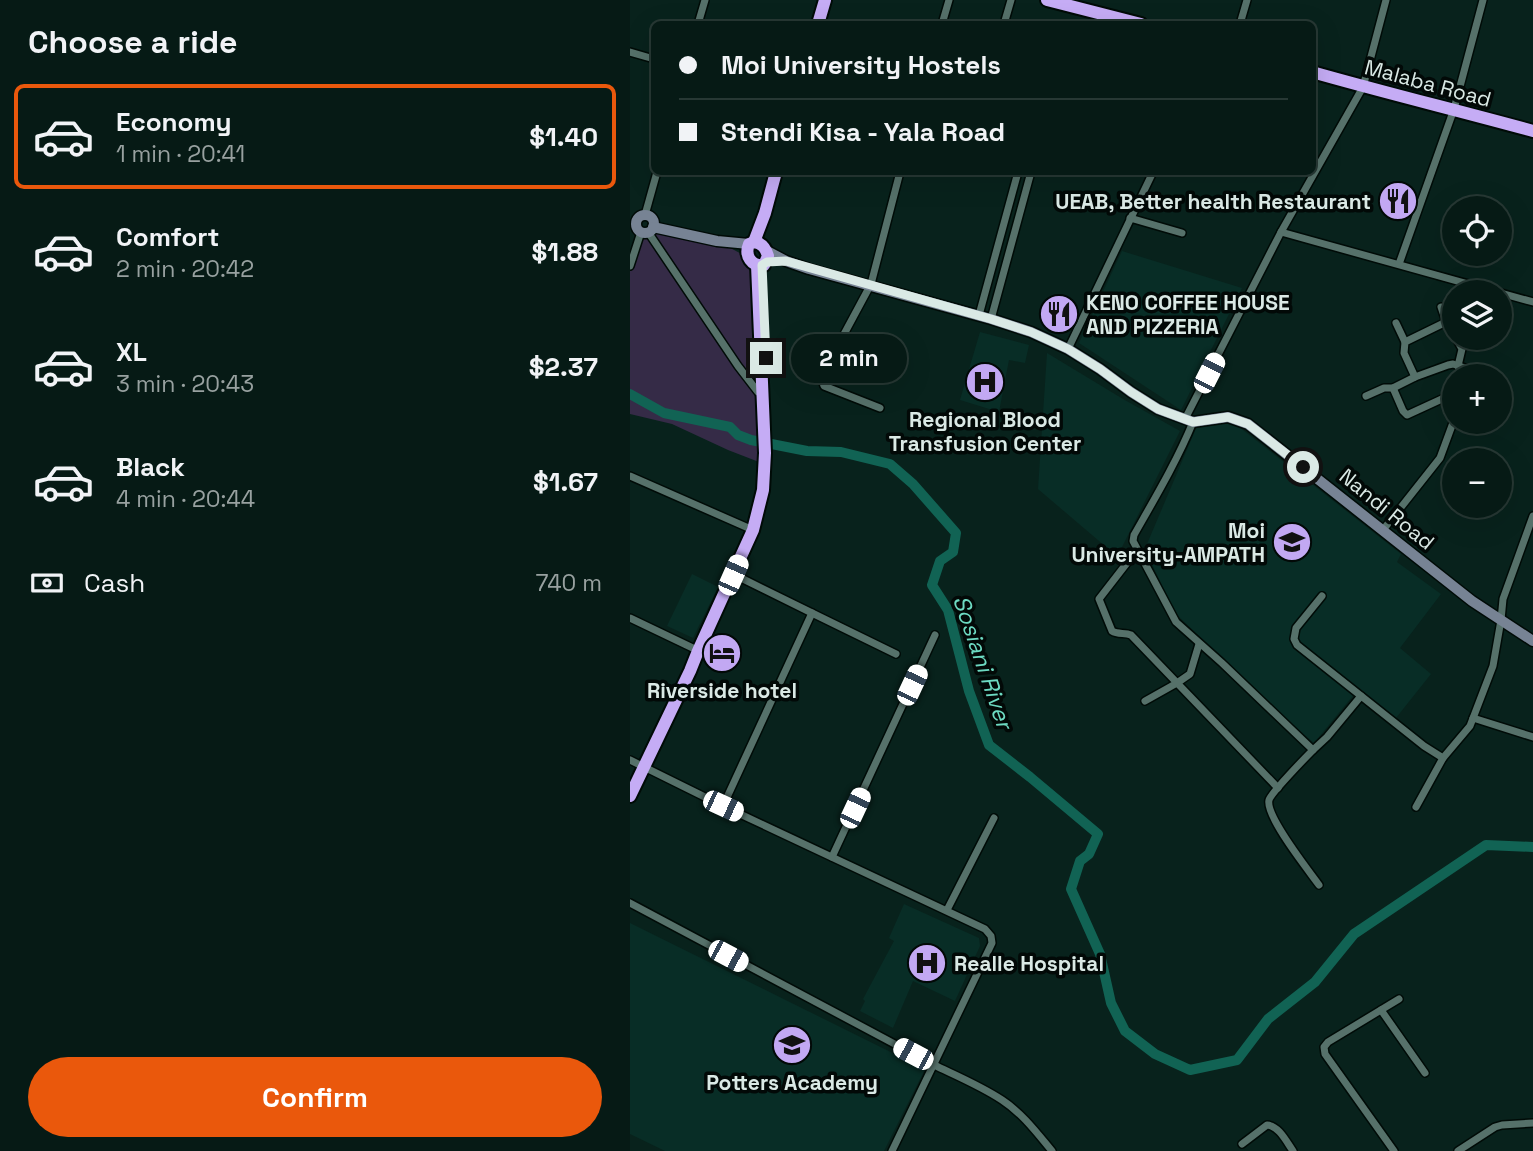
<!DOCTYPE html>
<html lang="en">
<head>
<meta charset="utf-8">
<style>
	body { margin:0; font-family:"Space Grotesk",sans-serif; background:#0f231e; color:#f1f3f6; height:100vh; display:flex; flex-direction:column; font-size:26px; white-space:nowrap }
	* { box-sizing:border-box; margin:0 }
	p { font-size:23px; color:#98a1a0 }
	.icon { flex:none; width:38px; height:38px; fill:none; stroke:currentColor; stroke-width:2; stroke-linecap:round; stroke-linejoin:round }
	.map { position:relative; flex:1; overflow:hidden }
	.panel { display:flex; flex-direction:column; background:#061a15; width:630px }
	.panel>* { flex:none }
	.top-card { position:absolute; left:21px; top:21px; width:665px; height:154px; border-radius:10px; box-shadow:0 7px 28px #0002,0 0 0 2px #273834; display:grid; align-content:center; height:154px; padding:0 28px; background:#061a15 }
	.controls { position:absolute; left:812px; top:196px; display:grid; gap:14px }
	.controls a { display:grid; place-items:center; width:70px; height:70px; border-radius:50%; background:#061a15; box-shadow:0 7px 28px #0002,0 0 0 2px #273834; font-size:35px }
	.end { position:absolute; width:32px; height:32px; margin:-16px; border:9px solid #dae9e5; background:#111; box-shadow:0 0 0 4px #111 }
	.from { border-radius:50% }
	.bubble { position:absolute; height:49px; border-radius:24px; background:#061a15; box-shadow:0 7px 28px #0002,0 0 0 2px #273834; font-size:23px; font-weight:700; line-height:49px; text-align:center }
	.car { position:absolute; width:21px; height:42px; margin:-21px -10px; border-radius:9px; box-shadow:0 0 5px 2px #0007; background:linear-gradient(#fff 24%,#345 0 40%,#fff 0 76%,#345 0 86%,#fff 0) }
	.top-card b { display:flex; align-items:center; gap:24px; height:66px; font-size:26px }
	.top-card b+b { border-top:2px solid #273834 }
	.top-card i { width:18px; height:18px; background:#f1f3f6 }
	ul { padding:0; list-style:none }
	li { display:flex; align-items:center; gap:21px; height:105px; margin:0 14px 10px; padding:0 14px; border:4px solid transparent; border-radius:10px }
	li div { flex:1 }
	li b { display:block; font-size:26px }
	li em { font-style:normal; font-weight:700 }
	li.selected { border-color:#ea580c }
	li>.icon { width:63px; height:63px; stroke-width:1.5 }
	h2 { padding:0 28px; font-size:32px; line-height:84px }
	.pay { display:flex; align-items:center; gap:18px; height:77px; padding:0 28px; font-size:26px }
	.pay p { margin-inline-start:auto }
	.cta { display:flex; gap:14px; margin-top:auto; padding:14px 28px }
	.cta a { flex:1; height:80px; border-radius:42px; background:#ea580c; color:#fff; font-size:28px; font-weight:700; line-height:80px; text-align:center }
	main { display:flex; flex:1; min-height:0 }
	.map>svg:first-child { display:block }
	.built { fill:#082d26 }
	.green { fill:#352b47 }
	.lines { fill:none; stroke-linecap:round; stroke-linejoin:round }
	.river { stroke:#116354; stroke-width:10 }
	.street-casing { stroke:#000b07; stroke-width:10 }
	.secondary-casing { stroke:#000b07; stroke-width:13 }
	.highway-casing { stroke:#000b07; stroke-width:16 }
	.street { stroke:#56716a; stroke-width:7 }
	.secondary { stroke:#778394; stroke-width:10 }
	.highway { stroke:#c5acf5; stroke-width:12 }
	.route { stroke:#dae9e5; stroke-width:9 }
	.labels { text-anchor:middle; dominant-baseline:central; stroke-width:7; stroke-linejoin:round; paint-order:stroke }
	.street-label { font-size:21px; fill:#dae9e5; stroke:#020907 }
	.poi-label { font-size:21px; font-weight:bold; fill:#dae9e5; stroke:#020907 }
	.water-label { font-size:23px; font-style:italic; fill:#6ddac2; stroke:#020907 }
</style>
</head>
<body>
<main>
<section class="panel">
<h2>Choose a ride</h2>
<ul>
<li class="selected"><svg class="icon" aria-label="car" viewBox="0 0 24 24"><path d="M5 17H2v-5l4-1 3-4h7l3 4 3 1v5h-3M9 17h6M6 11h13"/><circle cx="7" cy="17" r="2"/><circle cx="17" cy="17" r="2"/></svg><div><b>Economy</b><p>1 min · 20:41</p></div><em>$1.40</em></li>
<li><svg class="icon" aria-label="car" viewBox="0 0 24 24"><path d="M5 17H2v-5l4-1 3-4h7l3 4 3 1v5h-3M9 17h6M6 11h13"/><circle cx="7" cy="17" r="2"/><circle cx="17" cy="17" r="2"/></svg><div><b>Comfort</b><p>2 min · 20:42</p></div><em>$1.88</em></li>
<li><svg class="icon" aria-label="car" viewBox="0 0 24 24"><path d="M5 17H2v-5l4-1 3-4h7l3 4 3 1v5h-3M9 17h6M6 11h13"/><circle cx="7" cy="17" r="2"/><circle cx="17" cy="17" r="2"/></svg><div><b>XL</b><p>3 min · 20:43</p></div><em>$2.37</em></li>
<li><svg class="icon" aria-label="car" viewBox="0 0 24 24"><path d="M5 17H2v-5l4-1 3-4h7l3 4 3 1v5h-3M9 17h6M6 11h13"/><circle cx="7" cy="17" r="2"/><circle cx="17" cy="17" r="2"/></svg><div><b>Black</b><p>4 min · 20:44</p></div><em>$1.67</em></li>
</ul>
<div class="pay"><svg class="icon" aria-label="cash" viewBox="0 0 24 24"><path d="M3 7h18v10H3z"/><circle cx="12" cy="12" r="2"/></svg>Cash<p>740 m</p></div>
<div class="cta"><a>Confirm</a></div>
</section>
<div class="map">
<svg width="903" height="1151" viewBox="0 0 903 1151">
	<rect width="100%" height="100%" fill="#08221c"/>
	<g class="built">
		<path d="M492,251l120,37 -61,122 -102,-67z"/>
		<path d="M350,332l49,13 -4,18 -16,-3 -10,52 -39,-12z"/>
		<path d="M417,353l76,46 57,32 -59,118 -9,3 -74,-63z"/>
		<path d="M604,423l167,131 -4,8 44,32 -41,54 31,26 -39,49 -36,-31 -42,51 -39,-33 -100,-97 -24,-51 2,-4 -9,-7 53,-125z"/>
		<path d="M62,574l26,13 -25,51 -26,-12z"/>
		<path d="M274,904l75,34 1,8 -25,55 -42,-20 -20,47 -33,-17 5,-10 -2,-2 31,-58 -5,-3z"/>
		<path d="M0,923l295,146 -41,82h-219l-35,-17z"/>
	</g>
	<path class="green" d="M24,228c35,8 76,11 102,38l3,196 -31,-12 -56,-26 -42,-10v-146l12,-34h4z"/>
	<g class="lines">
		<path class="river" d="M0,394l34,19 66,14 8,8 13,5 56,11 34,1 49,12 23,20 43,49 -3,19 -13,9 -8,24 16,25 21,81 20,54 41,32 68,57 -9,20 -9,7 -9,28 29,65 11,49 14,28 30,23 35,16 47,-10 31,-41 47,-37 39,-48 132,-89 47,2"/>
		<g class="street-casing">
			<g id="street">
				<path d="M68,24l7,-24"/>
				<path d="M312,24l7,-24"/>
				<path d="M374,24l7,-24"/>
				<path d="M610,24l7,-24"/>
				<path d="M0,52l24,7"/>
				<path d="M15,215l12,-43"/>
				<path d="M500,218l52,15"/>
				<path d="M18,232l90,134 20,26 4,1"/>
				<path d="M651,232l252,70"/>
				<path d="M769,264l55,-155 29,-109"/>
				<path d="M0,266l11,-34"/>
				<path d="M811,307l5,15 8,13"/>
				<path d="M349,315l39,-143"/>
				<path d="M361,319l40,-147"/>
				<path d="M766,323l9,19"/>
				<path d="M826,338l6,11 -4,17"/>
				<path d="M438,349l85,-177"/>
				<path d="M785,377l-11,-24 1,-11 41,-20"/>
				<path d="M763,388l10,23 4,4 37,-17"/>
				<path d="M736,396l18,-8h9l22,-11 33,-12 5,-1 18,6 -1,6"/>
				<path d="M250,408l-56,-22 -3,-9 50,-93 29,-112"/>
				<path d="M555,419l96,-187 82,-145 23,-87"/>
				<path d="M563,422c-16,39 -38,76 -59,113l-1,6 43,81 46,41 91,87 14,-13 34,-41"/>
				<path d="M0,476l123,54"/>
				<path d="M753,530l57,-72 14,-38"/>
				<path d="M507,550l-38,49 13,32c6,4 13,1 19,4l147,153"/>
				<path d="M692,596l-26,32 -2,11 3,6 127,101 19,12 27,-32 23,-60 8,-46 2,-21 30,-83"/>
				<path d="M182,613l84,41"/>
				<path d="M0,618l69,33"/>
				<path d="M515,701l32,-18 13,-9 9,-30"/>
				<path d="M843,718l60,19"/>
				<path d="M683,750c-8,8 -42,43 -44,50 -4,16 40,71 50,85"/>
				<path d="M0,760l93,46 262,123 6,7 1,7 -100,208"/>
				<path d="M93,806l89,-193 -75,-37"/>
				<path d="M786,807l27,-49"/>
				<path d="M202,857l103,-222"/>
				<path d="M0,903l304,162c23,11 47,21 68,35 20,13 35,33 50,51"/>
				<path d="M317,910l47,-92"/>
				<path d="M751,1010l44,63"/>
				<path d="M612,1144l25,-19c12,1 19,16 26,26"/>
				<path d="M764,1151l-69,-97 -1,-7 4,-5 71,-43"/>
				<path d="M828,1151l37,-24 7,-2 31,-2"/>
			</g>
		</g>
		<g class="secondary-casing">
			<g id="secondary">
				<circle cx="15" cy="224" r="9"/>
				<path d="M23,227l64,14 32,3"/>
				<path d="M137,251l19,10 23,8 182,50 40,13 37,17 32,20 31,23 27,17 27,10 8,3 35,-5 20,7 224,177 61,40"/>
			</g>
		</g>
		<g class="highway-casing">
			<g id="highway">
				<path d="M417,0l94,24"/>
				<path d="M188,24l7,-24"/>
				<path d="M682,72c74,21 148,39 221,59"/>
				<path d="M124,242l11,-29 11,-41"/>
				<path d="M124,242c9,1 12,7 14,14l-4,9c-12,2 -20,-9 -15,-21z"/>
				<path d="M0,796l60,-125 8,-20 55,-121 10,-40 2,-37 -8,-188"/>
			</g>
		</g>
		<use href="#street" class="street"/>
		<use href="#secondary" class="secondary"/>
		<use href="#highway" class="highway"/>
	</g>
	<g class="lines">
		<path class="route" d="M136,358l-4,-93 5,-3 19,-1 205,58 40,13 37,17 32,20 31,23 27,17 35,13 35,-5 20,7 55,43"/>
	</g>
	<defs>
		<g id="restaurant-disc" transform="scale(2.0125)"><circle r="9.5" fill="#c2a8f3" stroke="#020907"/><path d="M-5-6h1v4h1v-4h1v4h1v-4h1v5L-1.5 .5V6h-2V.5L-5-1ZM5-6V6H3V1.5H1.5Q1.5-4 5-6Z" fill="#111"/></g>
		<g id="hospital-disc" transform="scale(2.0125)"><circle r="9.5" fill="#c2a8f3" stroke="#020907"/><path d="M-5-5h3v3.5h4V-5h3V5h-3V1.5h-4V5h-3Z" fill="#111"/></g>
		<g id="university-disc" transform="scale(2.0125)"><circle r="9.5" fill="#c2a8f3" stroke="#020907"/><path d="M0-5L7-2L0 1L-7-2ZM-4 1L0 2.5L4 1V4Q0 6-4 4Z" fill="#111"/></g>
		<g id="hotel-disc" transform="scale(2.0125)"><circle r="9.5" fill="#c2a8f3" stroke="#020907"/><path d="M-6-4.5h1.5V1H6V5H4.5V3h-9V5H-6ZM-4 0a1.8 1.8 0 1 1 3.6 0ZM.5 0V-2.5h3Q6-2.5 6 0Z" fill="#111"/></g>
		<g id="school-disc" transform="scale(2.0125)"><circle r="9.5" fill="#c2a8f3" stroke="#020907"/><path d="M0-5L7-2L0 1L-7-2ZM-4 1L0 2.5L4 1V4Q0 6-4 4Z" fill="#111"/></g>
	</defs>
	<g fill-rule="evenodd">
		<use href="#restaurant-disc" x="768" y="201"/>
		<use href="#restaurant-disc" x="429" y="314"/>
		<use href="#hospital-disc" x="355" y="382"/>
		<use href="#university-disc" x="662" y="542"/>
		<use href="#hotel-disc" x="92" y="653"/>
		<use href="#hospital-disc" x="297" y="963"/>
		<use href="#school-disc" x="162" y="1045"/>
	</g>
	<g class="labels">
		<g class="street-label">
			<text transform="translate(798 83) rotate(15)">Malaba Road</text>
			<text transform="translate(757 509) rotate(39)">Nandi Road</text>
		</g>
		<g class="poi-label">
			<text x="741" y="201" text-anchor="end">UEAB, Better health Restaurant</text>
			<text x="456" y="302" text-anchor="start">KENO COFFEE HOUSE<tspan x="456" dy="24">AND PIZZERIA</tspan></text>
			<text x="355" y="419">Regional Blood<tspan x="355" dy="24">Transfusion Center</tspan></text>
			<text x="635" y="530" text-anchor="end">Moi<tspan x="635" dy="24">University-AMPATH</tspan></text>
			<text x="92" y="690">Riverside hotel</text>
			<text x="324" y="963" text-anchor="start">Realle Hospital</text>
			<text x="162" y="1082">Potters Academy</text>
		</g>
		<g class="water-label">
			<text transform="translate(353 662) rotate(71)">Sosiani River</text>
		</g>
	</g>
</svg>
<div class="controls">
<a><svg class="icon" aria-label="locate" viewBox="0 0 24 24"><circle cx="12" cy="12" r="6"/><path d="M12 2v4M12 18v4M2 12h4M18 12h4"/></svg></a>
<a><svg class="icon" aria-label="layers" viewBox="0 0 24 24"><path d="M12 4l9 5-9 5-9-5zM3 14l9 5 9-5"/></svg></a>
<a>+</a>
<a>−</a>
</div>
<i class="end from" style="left:673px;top:467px"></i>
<i class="end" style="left:136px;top:358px"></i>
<div class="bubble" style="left:161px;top:334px;width:116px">2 min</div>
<i class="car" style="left:579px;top:373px;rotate:27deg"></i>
<i class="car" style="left:103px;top:575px;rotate:24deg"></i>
<i class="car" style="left:282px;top:685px;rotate:25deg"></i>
<i class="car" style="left:93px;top:806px;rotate:115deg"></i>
<i class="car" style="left:225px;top:808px;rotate:25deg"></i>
<i class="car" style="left:98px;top:956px;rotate:118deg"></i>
<i class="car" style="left:283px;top:1054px;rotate:298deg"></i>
<div class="top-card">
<b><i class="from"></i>Moi University Hostels</b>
<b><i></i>Stendi Kisa - Yala Road</b>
</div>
</div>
</main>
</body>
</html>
